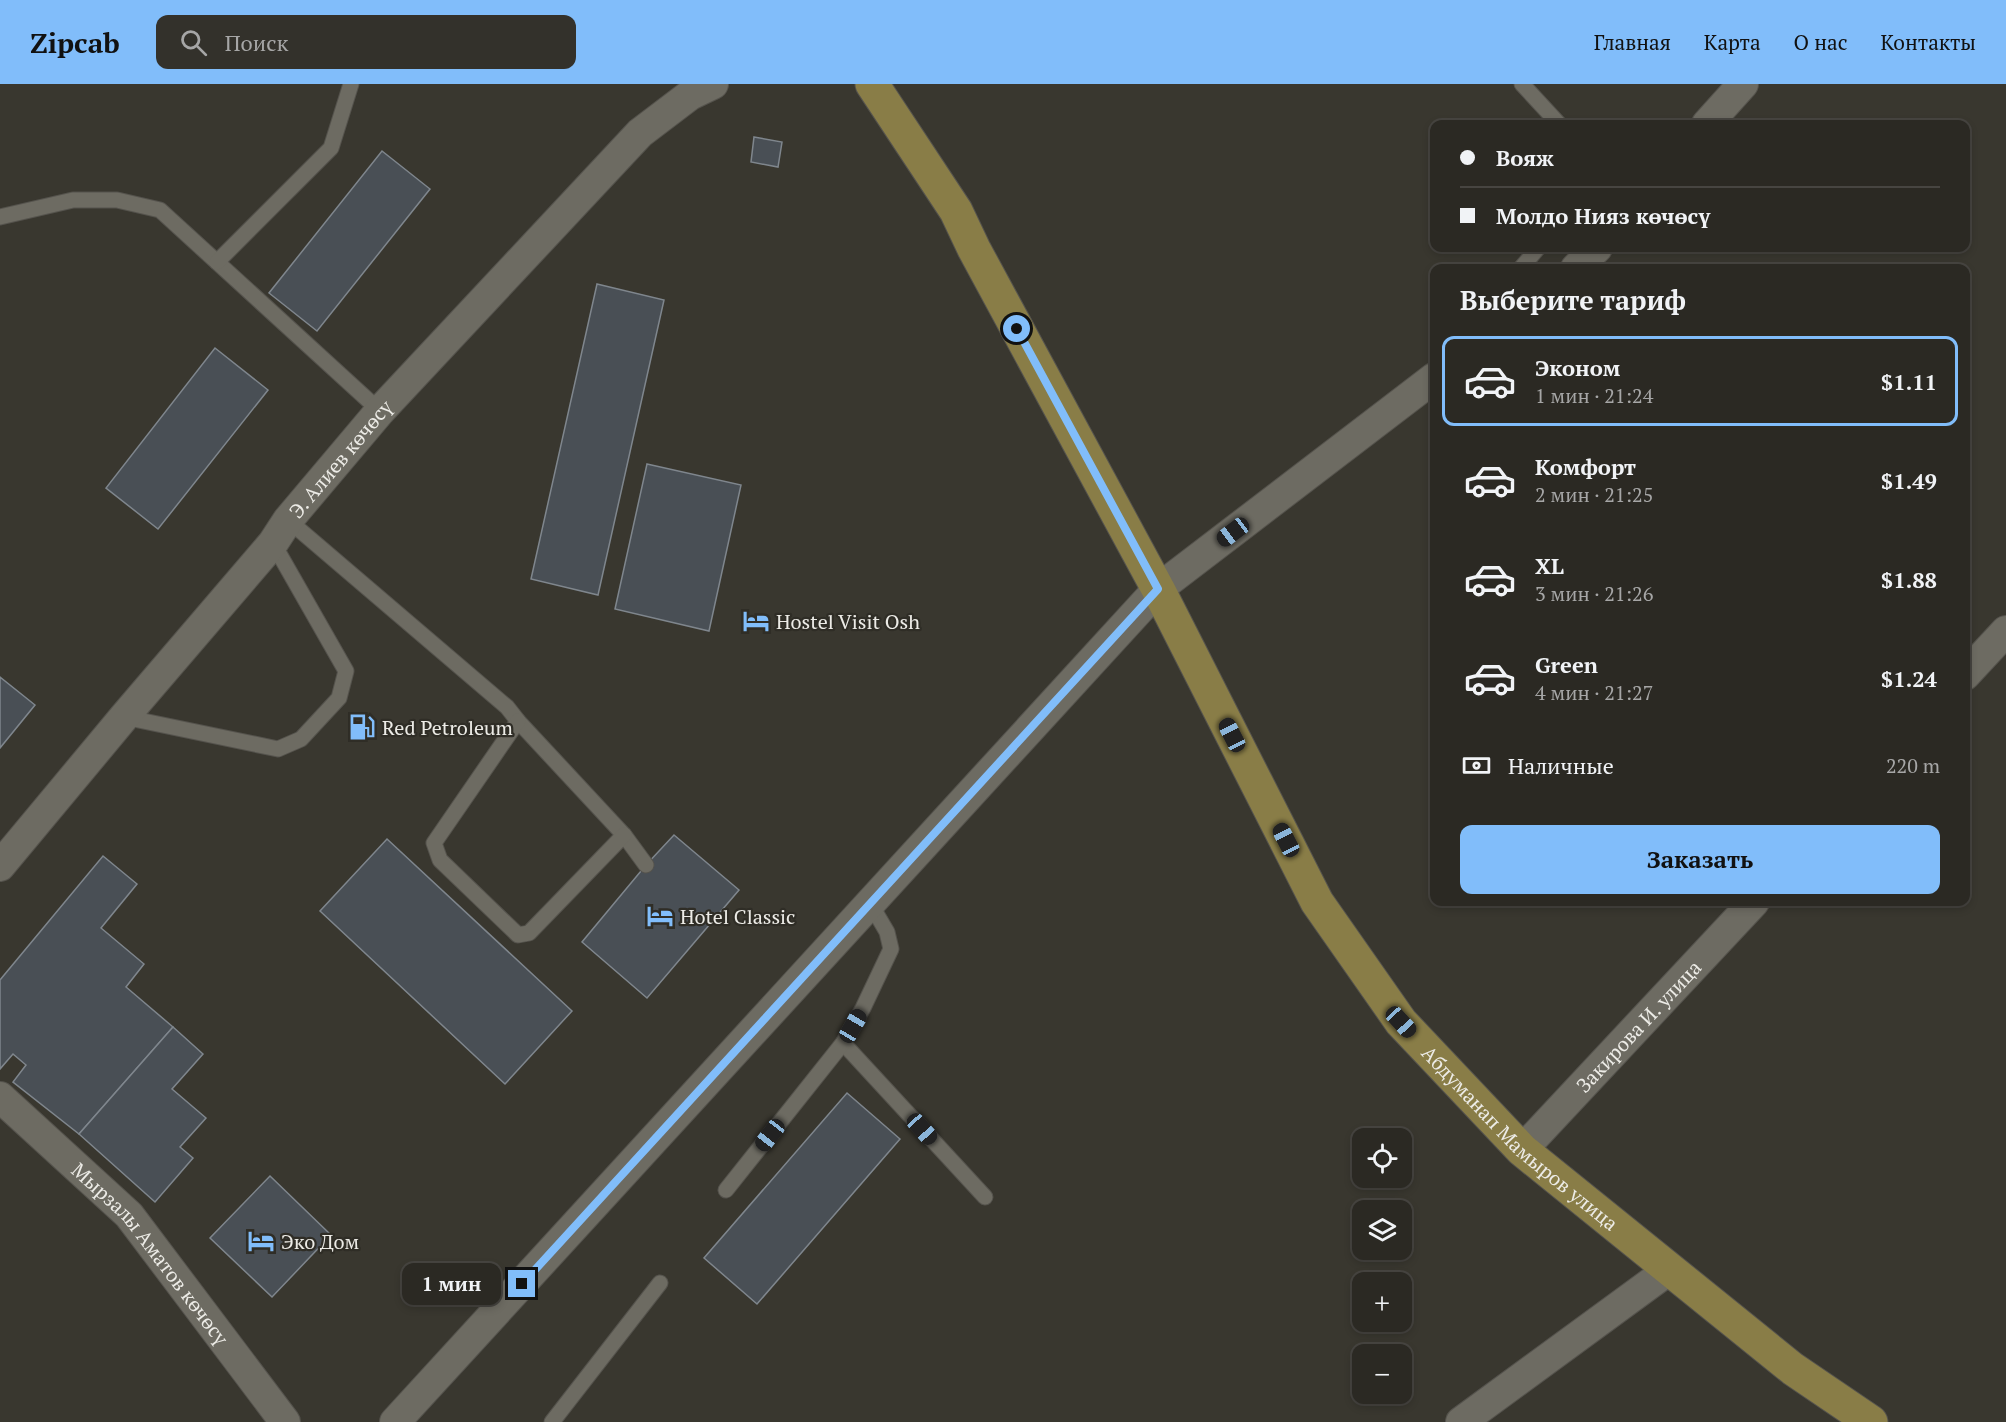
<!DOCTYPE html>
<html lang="ru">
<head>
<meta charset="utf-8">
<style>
	body { margin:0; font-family:"PT Serif",serif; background:#33312b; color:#f1f3f6; height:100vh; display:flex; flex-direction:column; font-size:22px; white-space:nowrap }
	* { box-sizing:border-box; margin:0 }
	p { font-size:20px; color:#a6a6a6 }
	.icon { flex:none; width:33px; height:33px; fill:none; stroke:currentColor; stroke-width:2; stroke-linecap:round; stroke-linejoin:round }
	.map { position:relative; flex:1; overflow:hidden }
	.side { position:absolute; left:1430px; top:180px; width:540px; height:642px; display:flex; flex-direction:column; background:#2b2923; border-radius:12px; box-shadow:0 3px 9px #0003,0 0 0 2px #474541 }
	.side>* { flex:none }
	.guide { position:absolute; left:1430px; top:36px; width:540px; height:132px; border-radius:12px; box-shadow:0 3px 9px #0003,0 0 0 2px #474541; display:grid; align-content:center; height:132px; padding:0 30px; background:#2b2923 }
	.buttons { position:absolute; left:1352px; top:1044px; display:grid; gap:12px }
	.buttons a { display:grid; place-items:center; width:60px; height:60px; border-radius:12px; background:#2b2923; box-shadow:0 3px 9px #0003,0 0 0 2px #474541; font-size:30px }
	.end { position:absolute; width:27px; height:27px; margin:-14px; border:8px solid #81bdfa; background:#111; box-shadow:0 0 0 3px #111 }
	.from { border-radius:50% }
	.bubble { position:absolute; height:42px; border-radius:12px; background:#2b2923; box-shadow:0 3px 9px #0003,0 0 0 2px #474541; font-size:20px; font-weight:700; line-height:42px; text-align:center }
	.car { position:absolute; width:18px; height:36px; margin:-18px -9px; border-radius:8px; box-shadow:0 0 4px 2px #0007; background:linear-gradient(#222 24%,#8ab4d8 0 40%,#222 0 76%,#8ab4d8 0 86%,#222 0) }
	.guide b { display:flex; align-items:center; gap:21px; height:57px; font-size:22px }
	.guide b+b { border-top:2px solid #474541 }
	.guide i { width:15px; height:15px; background:#f1f3f6 }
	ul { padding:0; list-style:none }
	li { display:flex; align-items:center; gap:18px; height:90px; margin:0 12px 9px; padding:0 18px; border:3px solid transparent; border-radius:12px }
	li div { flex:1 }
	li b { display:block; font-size:22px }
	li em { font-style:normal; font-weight:700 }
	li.current { border-color:#81bdfa }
	li>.icon { width:54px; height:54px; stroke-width:1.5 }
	h2 { padding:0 30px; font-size:27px; line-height:72px }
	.pay { display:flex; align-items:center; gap:15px; height:66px; padding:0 30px; font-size:22px }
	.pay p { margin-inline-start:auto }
	.action { display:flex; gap:12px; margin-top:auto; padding:12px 30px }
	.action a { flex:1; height:69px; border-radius:12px; background:#81bdfa; color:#111; font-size:24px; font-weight:700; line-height:69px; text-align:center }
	header { display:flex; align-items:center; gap:36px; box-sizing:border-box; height:84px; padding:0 30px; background:#81bdfa; color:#111 }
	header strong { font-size:28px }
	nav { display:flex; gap:33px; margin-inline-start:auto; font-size:21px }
	.search { width:420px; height:54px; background:#33312b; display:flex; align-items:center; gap:15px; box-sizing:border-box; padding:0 21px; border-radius:12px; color:#a6a6a6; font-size:22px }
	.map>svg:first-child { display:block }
	.building { fill:#494f55; stroke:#7f868d; stroke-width:1.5 }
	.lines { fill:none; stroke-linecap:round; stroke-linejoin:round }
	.lane-casing { stroke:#55534d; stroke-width:17 }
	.street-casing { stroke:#55534d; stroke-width:32 }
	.primary-casing { stroke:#55534d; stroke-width:35 }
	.lane { stroke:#6d6b62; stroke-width:15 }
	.street { stroke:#6d6b62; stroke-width:30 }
	.primary { stroke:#897d47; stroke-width:33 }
	.route { stroke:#81bdfa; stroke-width:8 }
	.labels { text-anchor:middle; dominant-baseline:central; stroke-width:4.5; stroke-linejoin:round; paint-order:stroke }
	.street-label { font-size:20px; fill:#ecebe6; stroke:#2f2d26 }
	.poi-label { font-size:20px; fill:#ecebe6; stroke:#2f2d26; text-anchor:start }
</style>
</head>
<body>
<header>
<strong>Zipcab</strong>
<div class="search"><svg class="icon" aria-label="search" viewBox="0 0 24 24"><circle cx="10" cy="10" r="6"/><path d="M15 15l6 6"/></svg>Поиск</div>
<nav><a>Главная</a><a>Карта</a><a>О нас</a><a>Контакты</a></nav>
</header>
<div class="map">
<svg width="2006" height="1338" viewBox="0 0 2006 1338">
	<rect width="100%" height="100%" fill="#39372f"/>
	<g class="building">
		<path d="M754,53l28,5 -4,25 -27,-5z"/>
		<path d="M382,67l48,38 -113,142 -48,-38z"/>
		<path d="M597,200l67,16 -66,295 -67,-16z"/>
		<path d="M215,264l53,42 -110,139 -52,-41z"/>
		<path d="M647,380l94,21 -32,146 -94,-22z"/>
		<path d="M0,593l35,28 -35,43z"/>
		<path d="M674,751l65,55 -92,108 -65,-56 64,-77z"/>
		<path d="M387,755l185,172 -67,73 -185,-173z"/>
		<path d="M103,772l34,28 -36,44 43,36 -18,23 47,40 -94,107 -66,-52 13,-17 -13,-11 -13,15v-89z"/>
		<path d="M173,943l30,27 -31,35 34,29 -26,29 13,11 -38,44 -76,-68z"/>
		<path d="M847,1009l53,46 -143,165 -53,-46z"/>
		<path d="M270,1092l61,59 -59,62 -62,-59z"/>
	</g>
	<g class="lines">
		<g class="lane-casing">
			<g id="lane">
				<path d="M1522,0l37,40"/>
				<path d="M0,133l73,-17h44l43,10 220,201"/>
				<path d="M217,178l114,-114 20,-64"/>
				<path d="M1521,184l17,-20"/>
				<path d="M288,436l219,187 11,14 106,114 22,30"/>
				<path d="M124,633l154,32 23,-10 38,-41 7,-27 -73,-128"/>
				<path d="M518,637l-84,122 6,17 78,75 11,-2 95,-98"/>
				<path d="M843,959l142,154"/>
				<path d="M726,1106l117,-147 20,-35 28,-59 -4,-17 -17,-29"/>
				<path d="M552,1338l108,-139"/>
			</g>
		</g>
		<g class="street-casing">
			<g id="street">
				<path d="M1707,40l36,-40"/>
				<path d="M1576,184l21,-20"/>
				<path d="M1965,591l41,-44"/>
				<path id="s1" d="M0,782l124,-149 149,-174 15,-23 92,-109 260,-278 50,-38 23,-11"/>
				<path id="s2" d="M0,1013l129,118 156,207"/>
				<path id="s3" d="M1522,1066l232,-248"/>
				<path d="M395,1338l763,-833 276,-211"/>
				<path d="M1461,1338l209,-153"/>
			</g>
		</g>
		<g class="primary-casing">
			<g id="primary">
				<path id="s4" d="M872,0l84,127 18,38 184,340 159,313 84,120 121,128 271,219 78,53"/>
			</g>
		</g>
		<use href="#lane" class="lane"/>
		<use href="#street" class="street"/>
		<use href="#primary" class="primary"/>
	</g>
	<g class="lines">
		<path class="route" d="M522,1200l636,-695 -141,-260"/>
	</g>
	<defs>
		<g id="hotel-bare" transform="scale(2.07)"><path d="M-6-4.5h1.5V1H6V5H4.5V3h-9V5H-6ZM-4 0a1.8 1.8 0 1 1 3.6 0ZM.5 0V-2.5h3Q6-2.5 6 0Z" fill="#81bdfa" stroke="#2f2d26" stroke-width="2.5" paint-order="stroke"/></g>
		<g id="fuel-bare" transform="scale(2.07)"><path d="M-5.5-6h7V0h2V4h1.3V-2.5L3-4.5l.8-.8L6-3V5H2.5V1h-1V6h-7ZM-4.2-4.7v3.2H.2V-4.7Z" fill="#81bdfa" stroke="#2f2d26" stroke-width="2.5" paint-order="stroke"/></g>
	</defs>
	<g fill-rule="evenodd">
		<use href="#hotel-bare" x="756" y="537"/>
		<use href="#fuel-bare" x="362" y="643"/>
		<use href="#hotel-bare" x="660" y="832"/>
		<use href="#hotel-bare" x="261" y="1157"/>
	</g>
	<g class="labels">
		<g class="street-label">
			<text stroke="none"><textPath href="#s1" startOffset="531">Э. Алиев көчөсү</textPath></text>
			<text stroke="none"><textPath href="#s3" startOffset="170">Закирова И. улица</textPath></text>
			<text stroke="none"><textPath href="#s4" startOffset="1245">Абдуманап Мамыров улица</textPath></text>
			<text stroke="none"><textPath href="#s2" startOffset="218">Мырзалы Аматов көчөсү</textPath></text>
		</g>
		<g class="poi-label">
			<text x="776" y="537">Hostel Visit Osh</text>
			<text x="382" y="643">Red Petroleum</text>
			<text x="680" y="832">Hotel Classic</text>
			<text x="281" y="1157">Эко Дом</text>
		</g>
	</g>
</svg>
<div class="buttons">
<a><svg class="icon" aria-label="locate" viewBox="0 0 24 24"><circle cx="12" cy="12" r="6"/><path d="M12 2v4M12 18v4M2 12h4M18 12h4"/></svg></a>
<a><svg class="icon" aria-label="layers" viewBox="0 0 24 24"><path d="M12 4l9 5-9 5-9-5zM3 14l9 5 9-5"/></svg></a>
<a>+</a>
<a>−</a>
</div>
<i class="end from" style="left:1017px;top:245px"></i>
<i class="end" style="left:522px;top:1200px"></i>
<div class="bubble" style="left:402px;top:1179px;width:99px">1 мин</div>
<i class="car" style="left:1233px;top:448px;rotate:233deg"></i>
<i class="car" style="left:1232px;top:651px;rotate:333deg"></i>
<i class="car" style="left:1286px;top:756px;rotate:333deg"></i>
<i class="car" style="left:1401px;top:938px;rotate:137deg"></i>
<i class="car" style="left:853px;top:942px;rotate:30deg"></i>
<i class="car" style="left:922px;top:1045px;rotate:138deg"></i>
<i class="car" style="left:770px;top:1051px;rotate:218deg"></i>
<div class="guide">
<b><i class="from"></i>Вояж</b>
<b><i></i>Молдо Нияз көчөсү</b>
</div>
<section class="side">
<h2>Выберите тариф</h2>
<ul>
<li class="current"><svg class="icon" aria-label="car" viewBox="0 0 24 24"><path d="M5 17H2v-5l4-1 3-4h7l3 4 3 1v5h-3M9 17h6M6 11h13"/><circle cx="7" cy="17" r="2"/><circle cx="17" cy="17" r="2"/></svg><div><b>Эконом</b><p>1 мин · 21:24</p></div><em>$1.11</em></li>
<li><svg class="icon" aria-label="car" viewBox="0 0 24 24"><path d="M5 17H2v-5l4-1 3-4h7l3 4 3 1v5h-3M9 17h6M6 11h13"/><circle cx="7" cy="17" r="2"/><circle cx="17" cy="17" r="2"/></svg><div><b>Комфорт</b><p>2 мин · 21:25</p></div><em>$1.49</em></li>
<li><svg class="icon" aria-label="car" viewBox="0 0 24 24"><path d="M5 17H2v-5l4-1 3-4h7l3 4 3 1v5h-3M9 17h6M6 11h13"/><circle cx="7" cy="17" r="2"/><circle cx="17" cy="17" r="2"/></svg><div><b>XL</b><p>3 мин · 21:26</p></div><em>$1.88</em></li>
<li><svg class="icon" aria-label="car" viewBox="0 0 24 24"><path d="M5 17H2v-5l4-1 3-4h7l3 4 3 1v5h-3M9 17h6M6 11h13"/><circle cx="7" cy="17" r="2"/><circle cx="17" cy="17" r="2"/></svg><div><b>Green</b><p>4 мин · 21:27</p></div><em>$1.24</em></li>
</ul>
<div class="pay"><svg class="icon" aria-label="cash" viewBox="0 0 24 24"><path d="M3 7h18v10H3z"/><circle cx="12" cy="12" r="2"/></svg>Наличные<p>220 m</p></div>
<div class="action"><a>Заказать</a></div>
</section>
</div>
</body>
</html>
